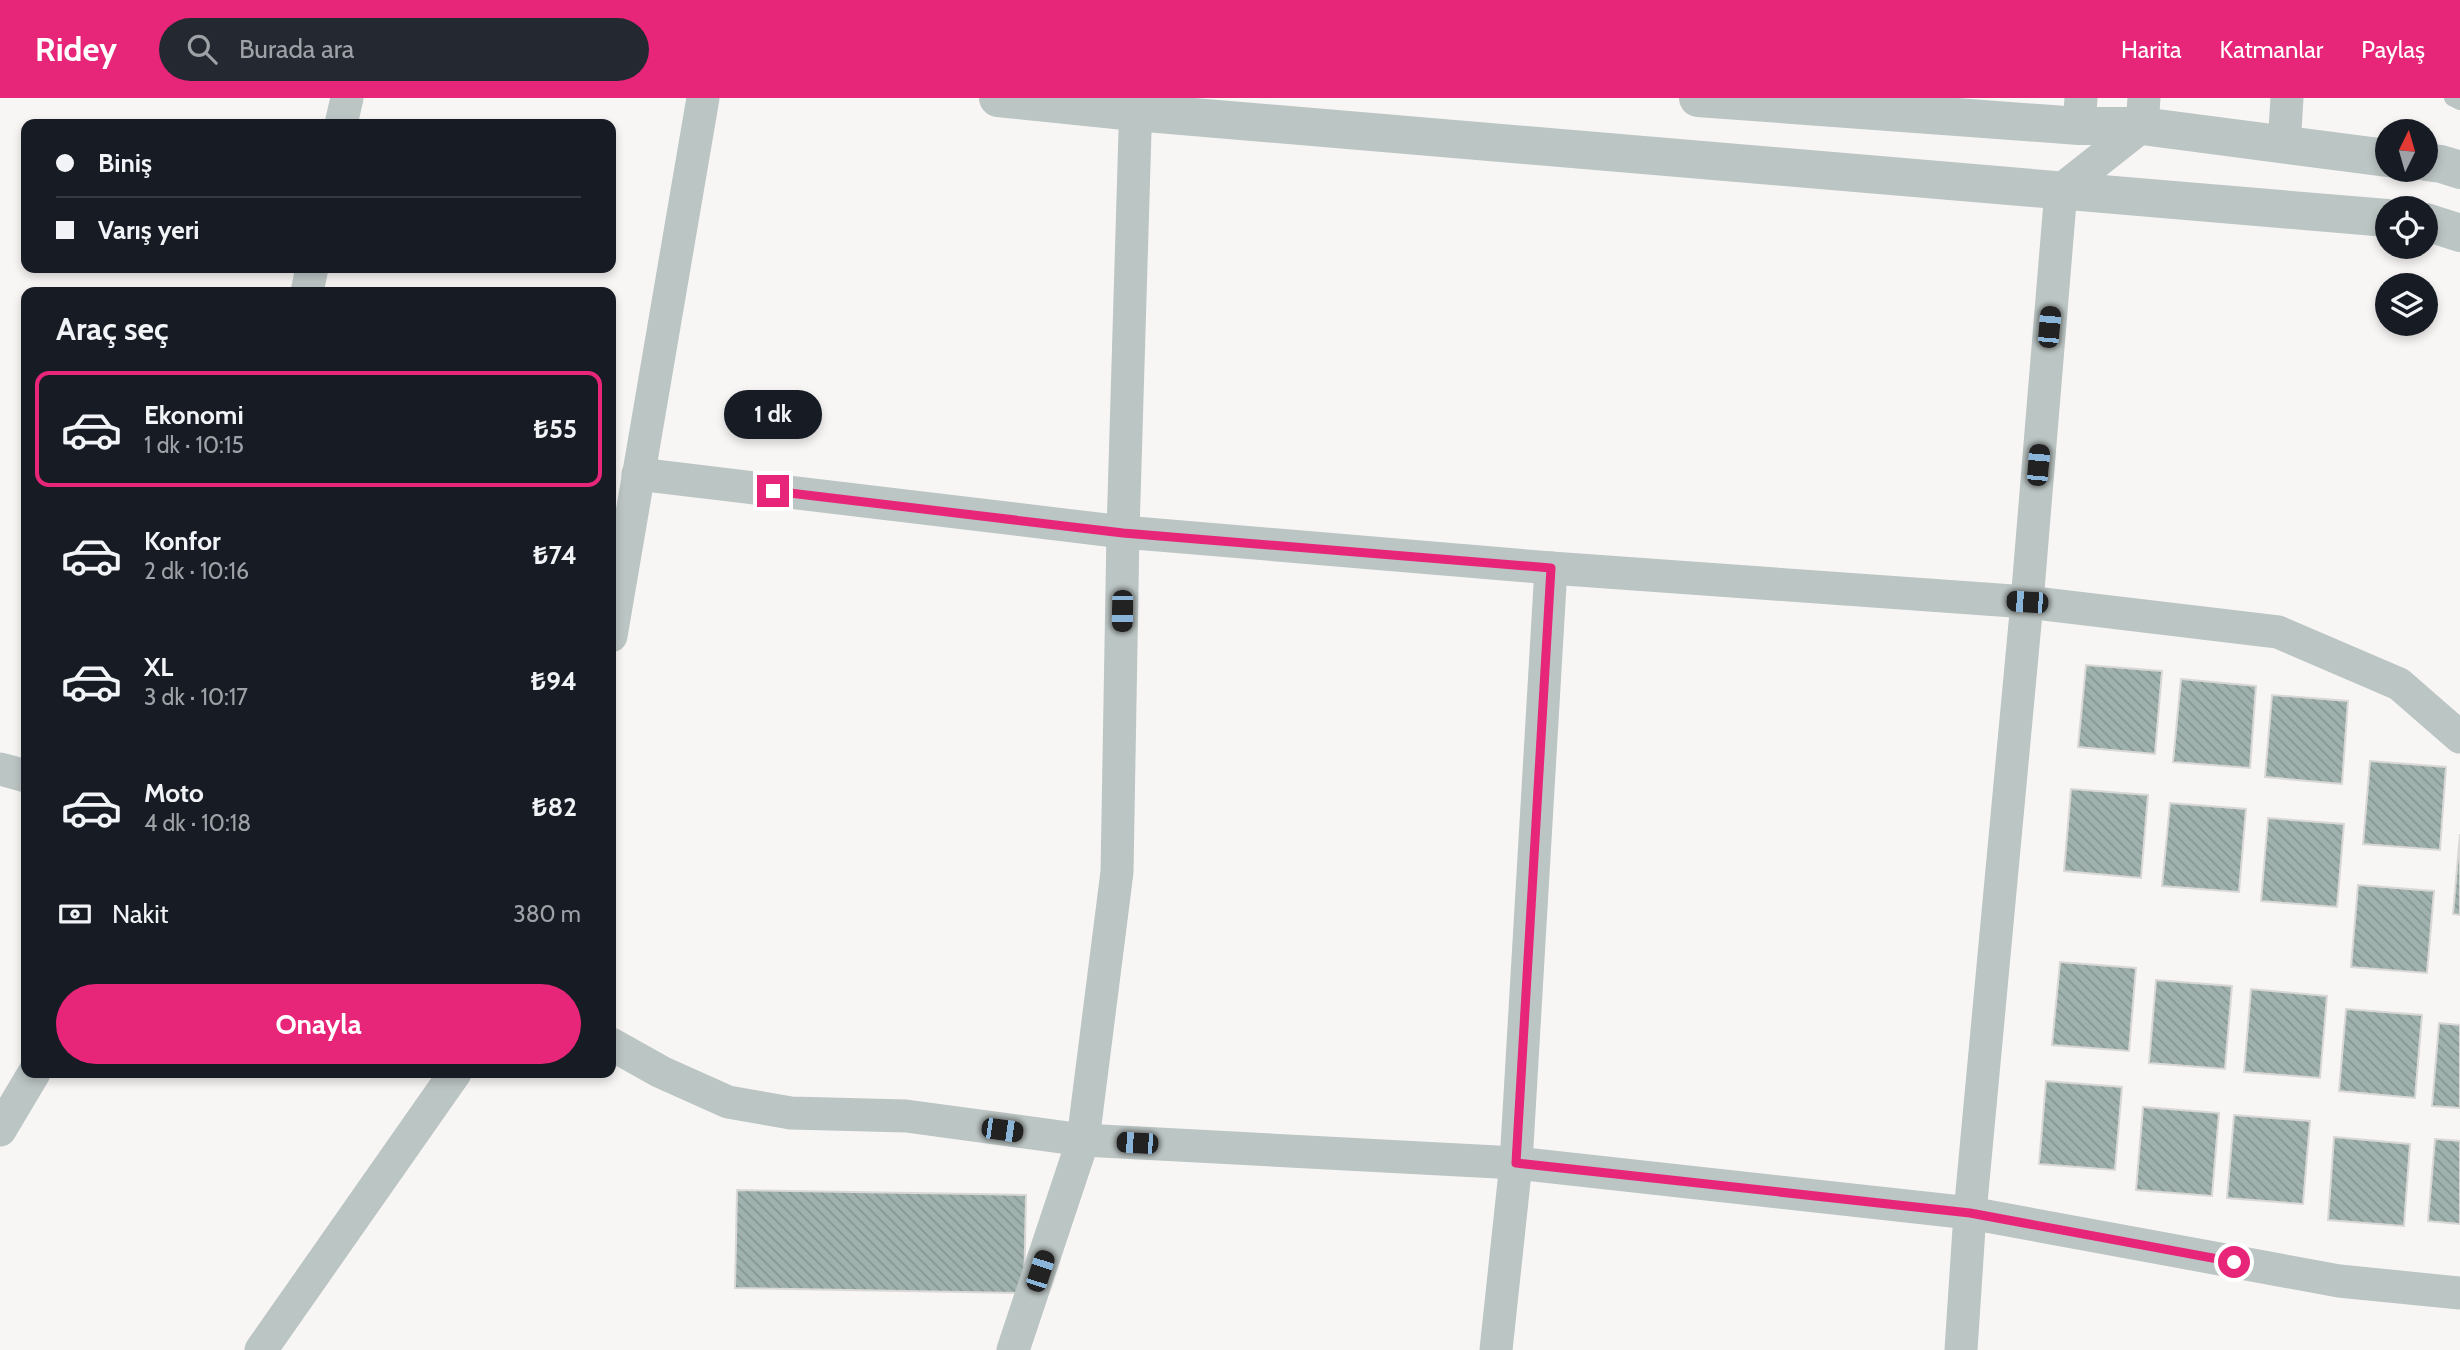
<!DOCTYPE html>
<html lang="tr">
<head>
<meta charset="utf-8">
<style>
	body { margin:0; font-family:Cabin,sans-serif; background:#242831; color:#f1f3f6; height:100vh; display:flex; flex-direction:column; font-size:26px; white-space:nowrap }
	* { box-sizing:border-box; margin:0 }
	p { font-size:23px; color:#9ea1a6 }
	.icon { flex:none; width:38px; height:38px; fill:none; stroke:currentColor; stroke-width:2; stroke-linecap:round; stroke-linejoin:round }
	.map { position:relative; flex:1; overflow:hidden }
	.drawer { position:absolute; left:21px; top:189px; width:595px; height:791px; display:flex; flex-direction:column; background:#171b24; border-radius:14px; box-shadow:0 4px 10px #0003 }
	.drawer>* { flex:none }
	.banner { position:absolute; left:21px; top:21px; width:595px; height:154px; border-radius:14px; box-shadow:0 4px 10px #0003; display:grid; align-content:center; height:154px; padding:0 35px; background:#171b24 }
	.needle { width:46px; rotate:5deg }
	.controls { position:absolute; left:2375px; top:21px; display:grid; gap:14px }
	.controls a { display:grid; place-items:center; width:63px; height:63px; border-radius:50%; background:#171b24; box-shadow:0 4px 10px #0003; font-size:35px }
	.end { position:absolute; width:32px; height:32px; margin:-16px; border:9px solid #e72679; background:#fff; box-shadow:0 0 0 4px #fff }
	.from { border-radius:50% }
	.bubble { position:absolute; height:49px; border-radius:24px; background:#171b24; box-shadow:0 4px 10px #0003; font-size:23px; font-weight:700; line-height:49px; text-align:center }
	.car { position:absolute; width:21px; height:42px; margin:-21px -10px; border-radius:9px; box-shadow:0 0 5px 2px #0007; background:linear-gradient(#222 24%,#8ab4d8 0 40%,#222 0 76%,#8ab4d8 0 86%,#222 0) }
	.banner b { display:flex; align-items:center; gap:24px; height:66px; font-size:26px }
	.banner b+b { border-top:2px solid #363941 }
	.banner i { width:18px; height:18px; background:#f1f3f6 }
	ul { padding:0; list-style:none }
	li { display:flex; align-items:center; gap:21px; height:116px; margin:0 14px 10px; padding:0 21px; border:4px solid transparent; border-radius:14px }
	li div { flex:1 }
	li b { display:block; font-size:26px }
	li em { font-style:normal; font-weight:700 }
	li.on { border-color:#e72679 }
	li>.icon { width:63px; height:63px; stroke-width:1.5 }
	h2 { padding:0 35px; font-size:32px; line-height:84px }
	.pay { display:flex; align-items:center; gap:18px; height:77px; padding:0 35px; font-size:26px }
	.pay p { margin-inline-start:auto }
	.primary-button { display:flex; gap:14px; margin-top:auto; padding:14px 35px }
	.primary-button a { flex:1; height:80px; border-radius:42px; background:#e72679; color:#fff; font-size:28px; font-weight:700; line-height:80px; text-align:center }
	header { display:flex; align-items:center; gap:42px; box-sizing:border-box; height:98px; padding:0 35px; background:#e72679; color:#fff }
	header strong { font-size:33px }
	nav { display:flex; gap:38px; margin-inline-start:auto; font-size:24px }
	.search { width:490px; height:63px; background:#242831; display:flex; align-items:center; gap:18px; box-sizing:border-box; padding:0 24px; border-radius:38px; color:#9ea1a6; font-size:26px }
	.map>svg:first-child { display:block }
	.building { fill:url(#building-back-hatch); stroke:#dad8d7; stroke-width:2 }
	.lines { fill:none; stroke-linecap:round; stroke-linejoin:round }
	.service { stroke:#bbc5c3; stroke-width:16 }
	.minor { stroke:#bbc5c3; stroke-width:33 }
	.tertiary { stroke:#bbc5c3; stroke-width:38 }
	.route { stroke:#e72679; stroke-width:9 }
</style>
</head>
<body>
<header>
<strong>Ridey</strong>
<div class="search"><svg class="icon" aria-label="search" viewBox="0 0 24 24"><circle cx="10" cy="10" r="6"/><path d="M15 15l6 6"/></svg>Burada ara</div>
<nav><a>Harita</a><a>Katmanlar</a><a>Paylaş</a></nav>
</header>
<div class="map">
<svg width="2460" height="1252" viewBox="0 0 2460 1252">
	<defs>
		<pattern id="building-back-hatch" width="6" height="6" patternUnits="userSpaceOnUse" patternTransform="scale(1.75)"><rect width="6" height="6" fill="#a0b2ae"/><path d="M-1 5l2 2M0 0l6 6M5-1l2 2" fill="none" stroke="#869692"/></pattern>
	</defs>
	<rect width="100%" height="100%" fill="#f8f6f5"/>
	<g class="building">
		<path d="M2086,567l76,6 -7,83 -77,-7z"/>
		<path d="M2181,581l75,7 -6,82 -77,-6z"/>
		<path d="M2272,597l76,6 -6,83 -77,-7z"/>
		<path d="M2370,663l76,6 -6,83 -77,-6z"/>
		<path d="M2071,691l77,6 -7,83 -77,-7z"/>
		<path d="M2170,705l76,6 -7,83 -77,-6z"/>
		<path d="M2268,720l76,6 -7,83 -76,-6z"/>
		<path d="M2460,736v81l-7,-1z"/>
		<path d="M2358,787l76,6 -7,82 -76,-6z"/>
		<path d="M2060,864l76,6 -7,83 -77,-6z"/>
		<path d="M2156,882l76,6 -7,83 -76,-6z"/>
		<path d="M2251,891l76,7 -7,82 -76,-6z"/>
		<path d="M2346,911l76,6 -7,83 -76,-7z"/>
		<path d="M2439,925l21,2v83l-28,-2z"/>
		<path d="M2046,983l76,6 -7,83 -76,-6z"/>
		<path d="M2143,1009l76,6 -7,83 -76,-6z"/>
		<path d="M2234,1017l76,6 -7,83 -76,-6z"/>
		<path d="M2334,1039l76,7 -6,82 -76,-6z"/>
		<path d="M2435,1041l25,2v83l-32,-3z"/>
		<path d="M737,1092l289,5 -2,98 -289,-5z"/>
	</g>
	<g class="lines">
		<path class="service" d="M2452,0l8,4"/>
		<g class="minor">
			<path d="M341,26l6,-26"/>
			<path d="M2079,28l2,-28"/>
			<path d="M2284,48l3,-48"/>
			<path d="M307,194l5,-24"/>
			<path d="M638,376l485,58 428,36 476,34 251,30 121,52 61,53"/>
			<path d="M611,538l92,-538"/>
			<path d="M0,671l26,7"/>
			<path d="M611,946l50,28 67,30 63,11 115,3 177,24 433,23 454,50 369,68 121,12"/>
			<path d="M0,1032l34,-57"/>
			<path d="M261,1252l194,-277"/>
			<path d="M1013,1252l70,-210 34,-268 6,-340 13,-434"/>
			<path d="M1496,1252l20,-187 35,-595"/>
			<path d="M1961,1252l9,-137 57,-611 34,-412 81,-64 2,-28"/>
		</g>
		<g class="tertiary">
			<path d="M998,0l137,14 1252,106"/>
			<path d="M1698,0l381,28h63l245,32"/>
			<path d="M2426,64l15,2 19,6"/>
			<path d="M2426,124l34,11"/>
		</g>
	</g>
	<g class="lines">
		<path class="route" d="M773,393l350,42 428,35 -35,595 454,50 264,49"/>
	</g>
</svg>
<div class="controls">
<a><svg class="needle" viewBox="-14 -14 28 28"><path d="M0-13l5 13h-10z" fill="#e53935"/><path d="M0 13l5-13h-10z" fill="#9ea1a6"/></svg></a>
<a><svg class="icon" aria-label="locate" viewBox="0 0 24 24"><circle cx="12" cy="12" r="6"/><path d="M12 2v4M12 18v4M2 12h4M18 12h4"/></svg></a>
<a><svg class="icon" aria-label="layers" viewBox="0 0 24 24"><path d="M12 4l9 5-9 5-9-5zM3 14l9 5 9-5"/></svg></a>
</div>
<i class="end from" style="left:2234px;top:1164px"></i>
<i class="end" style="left:773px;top:393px"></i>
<div class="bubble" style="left:724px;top:292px;width:98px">1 dk</div>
<i class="car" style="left:2049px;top:229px;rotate:5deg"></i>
<i class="car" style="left:2038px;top:367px;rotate:5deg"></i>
<i class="car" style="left:2027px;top:504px;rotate:274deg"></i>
<i class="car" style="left:1122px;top:513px;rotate:181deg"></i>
<i class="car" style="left:1002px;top:1032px;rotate:98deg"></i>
<i class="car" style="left:1137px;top:1045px;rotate:273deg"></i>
<i class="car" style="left:1040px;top:1173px;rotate:18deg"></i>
<div class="banner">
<b><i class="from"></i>Biniş</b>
<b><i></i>Varış yeri</b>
</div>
<section class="drawer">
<h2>Araç seç</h2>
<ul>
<li class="on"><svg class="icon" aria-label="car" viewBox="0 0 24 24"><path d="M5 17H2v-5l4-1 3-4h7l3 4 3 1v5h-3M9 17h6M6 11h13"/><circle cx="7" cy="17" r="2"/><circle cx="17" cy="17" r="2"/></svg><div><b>Ekonomi</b><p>1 dk · 10:15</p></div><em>₺55</em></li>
<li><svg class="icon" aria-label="car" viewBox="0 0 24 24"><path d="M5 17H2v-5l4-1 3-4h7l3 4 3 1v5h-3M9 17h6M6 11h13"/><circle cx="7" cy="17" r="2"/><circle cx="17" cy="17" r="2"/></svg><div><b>Konfor</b><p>2 dk · 10:16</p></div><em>₺74</em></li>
<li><svg class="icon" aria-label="car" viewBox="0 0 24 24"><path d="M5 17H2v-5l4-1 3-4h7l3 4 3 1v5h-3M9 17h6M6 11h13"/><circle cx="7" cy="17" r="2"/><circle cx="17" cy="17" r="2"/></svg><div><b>XL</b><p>3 dk · 10:17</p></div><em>₺94</em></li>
<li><svg class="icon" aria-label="car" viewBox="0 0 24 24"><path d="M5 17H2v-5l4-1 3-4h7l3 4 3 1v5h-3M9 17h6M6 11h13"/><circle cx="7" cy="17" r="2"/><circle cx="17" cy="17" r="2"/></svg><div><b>Moto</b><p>4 dk · 10:18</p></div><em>₺82</em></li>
</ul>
<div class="pay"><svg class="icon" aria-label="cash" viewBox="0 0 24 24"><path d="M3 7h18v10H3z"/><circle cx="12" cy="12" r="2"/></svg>Nakit<p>380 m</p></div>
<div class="primary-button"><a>Onayla</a></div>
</section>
</div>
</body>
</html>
